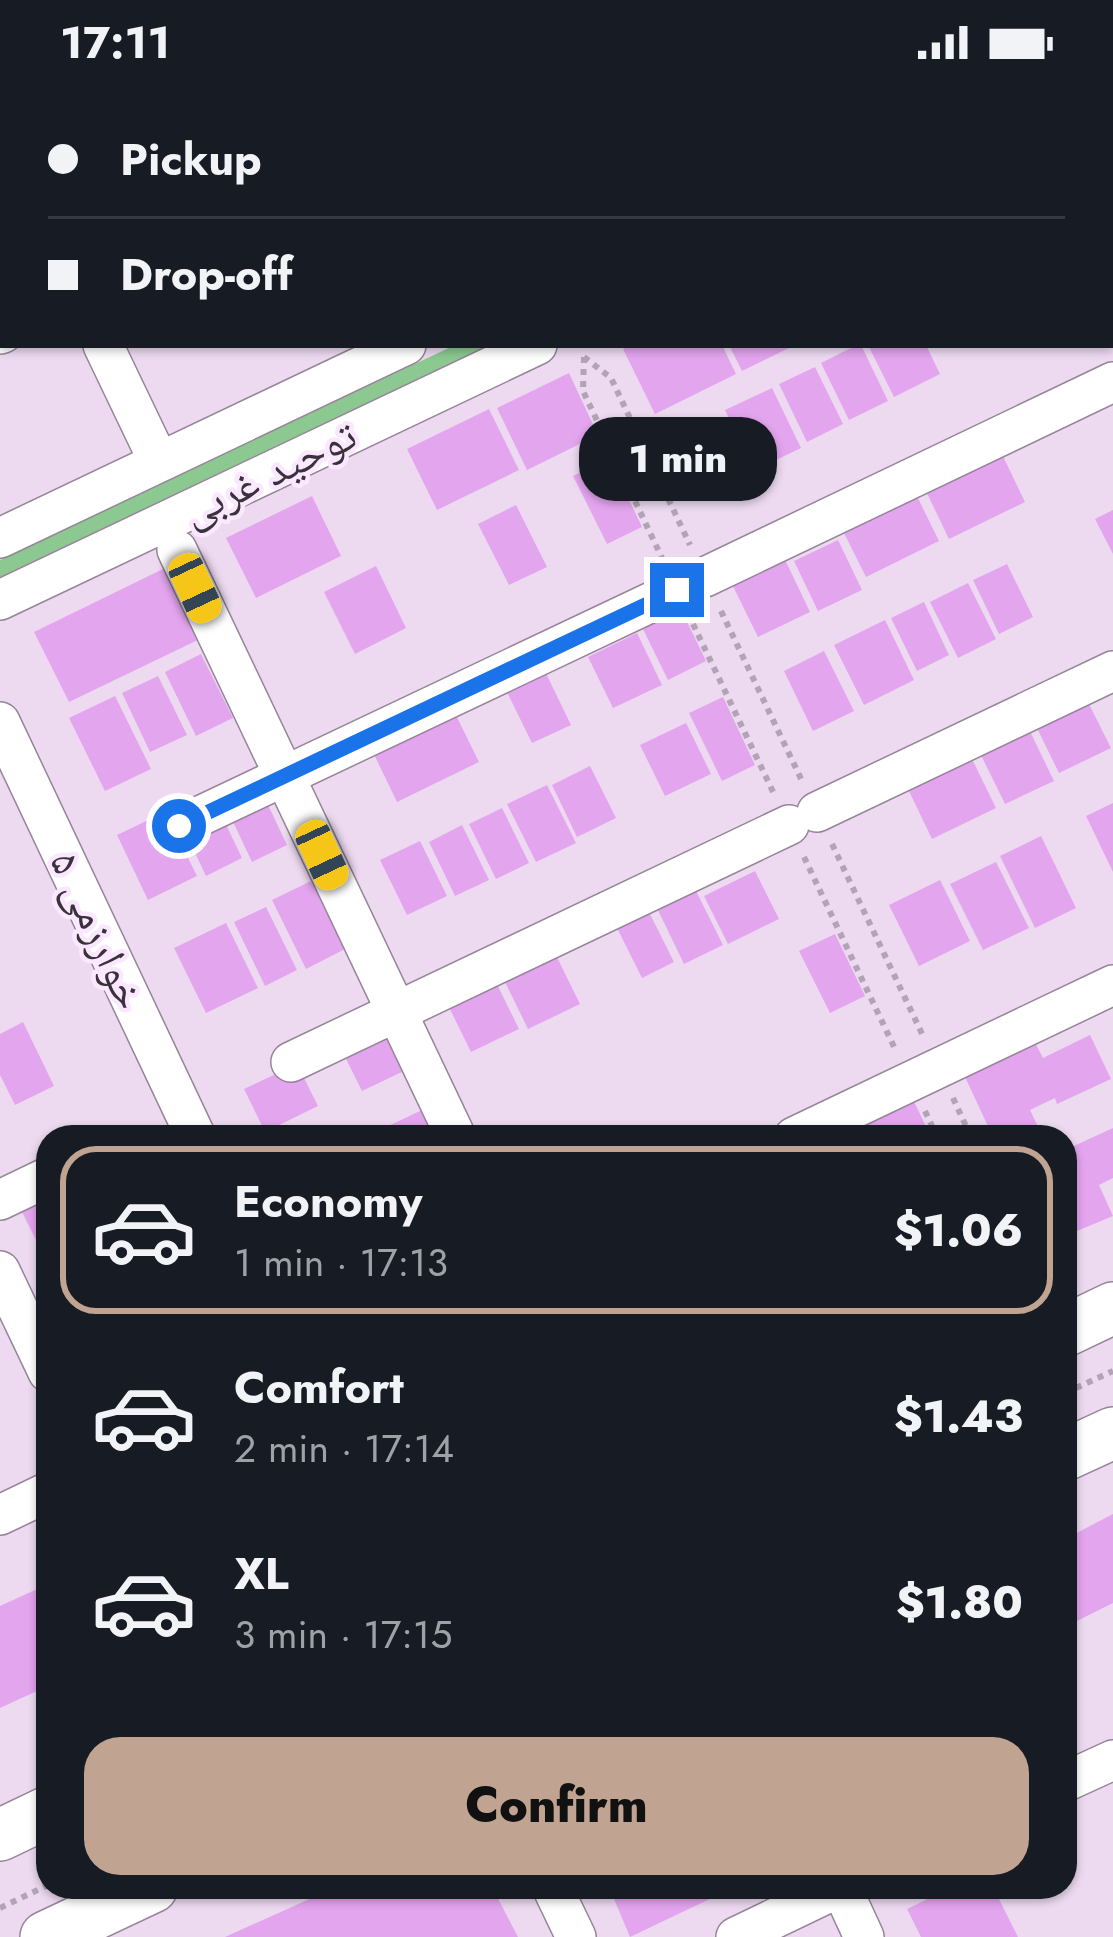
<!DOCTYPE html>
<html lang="en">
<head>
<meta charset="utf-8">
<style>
	body { margin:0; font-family:Jost,"Noto Naskh Arabic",sans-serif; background:#242831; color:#f1f3f6; height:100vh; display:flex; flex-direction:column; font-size:45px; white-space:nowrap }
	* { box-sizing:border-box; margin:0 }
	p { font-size:39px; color:#9ea1a6 }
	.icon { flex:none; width:66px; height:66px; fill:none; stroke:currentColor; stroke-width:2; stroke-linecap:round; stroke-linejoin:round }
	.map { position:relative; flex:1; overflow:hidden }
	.sheet { position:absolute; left:36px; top:1041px; width:1041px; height:774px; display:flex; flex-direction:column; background:#171b24; border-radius:36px; box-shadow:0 3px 9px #0004 }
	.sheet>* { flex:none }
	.top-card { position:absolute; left:0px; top:0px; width:1113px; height:264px; box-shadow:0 3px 9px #0004; display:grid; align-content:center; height:264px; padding:0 48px; background:#171b24 }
	.end { position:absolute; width:54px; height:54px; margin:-27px; border:15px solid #1a73e8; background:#fff; box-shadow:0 0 0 6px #fff }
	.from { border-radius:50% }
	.bubble { position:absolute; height:84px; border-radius:36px; background:#171b24; box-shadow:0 3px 9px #0004; font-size:39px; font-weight:800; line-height:84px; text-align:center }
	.car { position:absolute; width:36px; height:72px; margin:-36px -18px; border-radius:15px; box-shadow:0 0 9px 3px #0007; background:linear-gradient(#f5c518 24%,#345 0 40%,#f5c518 0 76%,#345 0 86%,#f5c518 0) }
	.top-card b { display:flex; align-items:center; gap:42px; height:114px; font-size:45px }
	.top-card b+b { border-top:3px solid #363941 }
	.top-card i { width:30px; height:30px; background:#f1f3f6 }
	ul { padding:21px 0 0; list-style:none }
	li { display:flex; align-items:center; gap:36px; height:168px; margin:0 24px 18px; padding:0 24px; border:6px solid transparent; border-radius:36px }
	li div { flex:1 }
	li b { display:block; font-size:45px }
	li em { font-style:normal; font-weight:800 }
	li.active { border-color:#c1a391 }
	li>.icon { width:108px; height:108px; stroke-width:1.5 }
	.primary-button { display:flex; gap:24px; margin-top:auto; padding:24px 48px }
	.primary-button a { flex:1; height:138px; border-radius:36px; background:#c1a391; color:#111; font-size:48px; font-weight:800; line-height:138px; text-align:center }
	.status { display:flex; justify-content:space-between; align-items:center; height:84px; padding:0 60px; background:#171b24; direction:ltr }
	.status svg { height:33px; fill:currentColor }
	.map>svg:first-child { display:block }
	.green { fill:#8bc990 }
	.building { fill:#e4a5ef }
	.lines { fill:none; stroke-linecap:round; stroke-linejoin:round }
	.minor-casing { stroke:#968499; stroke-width:42 }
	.major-casing { stroke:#968499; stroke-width:54 }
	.path { stroke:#b2a3b5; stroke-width:6; stroke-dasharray:6 6; stroke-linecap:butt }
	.minor { stroke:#fff; stroke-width:39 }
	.major { stroke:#fff; stroke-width:51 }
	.route { stroke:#1a73e8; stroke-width:15 }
	.labels { text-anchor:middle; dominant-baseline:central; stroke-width:9; stroke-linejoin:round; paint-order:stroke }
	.street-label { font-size:42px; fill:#3a323b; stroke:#fbe7ff }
</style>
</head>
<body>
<div class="status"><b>17:11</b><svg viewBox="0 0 49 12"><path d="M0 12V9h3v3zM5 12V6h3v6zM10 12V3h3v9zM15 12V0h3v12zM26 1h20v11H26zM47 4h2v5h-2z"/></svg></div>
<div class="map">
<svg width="1113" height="1853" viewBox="0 0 1113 1853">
	<rect width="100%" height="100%" fill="#eddaf1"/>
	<path class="green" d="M455,261h35l-490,232v-17z"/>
	<g class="building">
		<path d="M631,261h91l14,29 -81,40 -32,-65z"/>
		<path d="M729,261h66l-53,26z"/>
		<path d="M857,261h4l27,56 -39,19 -28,-57z"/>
		<path d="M868,261h58l14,29 -46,23z"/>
		<path d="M815,283l28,57 -36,18 -28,-58z"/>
		<path d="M569,289l29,62 -71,35 -30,-62z"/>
		<path d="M772,304l29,60 -46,22 -30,-60z"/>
		<path d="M489,325l30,61 -82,40 -30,-61z"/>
		<path d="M999,364l26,54 -76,37 -26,-54z"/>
		<path d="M609,374l33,69 -35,17 -34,-68z"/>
		<path d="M913,404l26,53 -73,36 -27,-54z"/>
		<path d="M312,412l29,60 -85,42 -30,-60z"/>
		<path d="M516,421l31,62 -38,18 -31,-61z"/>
		<path d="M1113,426v44l-18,-35z"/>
		<path d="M838,456l24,50 -44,21 -24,-50z"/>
		<path d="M779,463l31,65 -52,25 -32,-65z"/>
		<path d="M1007,480l26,53 -34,17 -26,-54z"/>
		<path d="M376,482l30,62 -51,26 -31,-62z"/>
		<path d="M167,483l35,71 -133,64 -35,-70z"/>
		<path d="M968,499l28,56 -38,19 -28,-56z"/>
		<path d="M675,513l31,64 -38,19 -32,-65z"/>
		<path d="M924,518l25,53 -32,16 -26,-53z"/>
		<path d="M885,536l29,60 -50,25 -30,-60z"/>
		<path d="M637,549l25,52 -49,23 -25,-51z"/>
		<path d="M824,567l30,60 -41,20 -29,-60z"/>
		<path d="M201,570l32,64 -37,18 -31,-64z"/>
		<path d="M541,579l30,62 -39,18 -30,-61z"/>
		<path d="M158,592l29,59 -37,17 -28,-59z"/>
		<path d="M1083,608l28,56 -52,25 -28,-57z"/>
		<path d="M115,612l36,73 -46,22 -36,-73z"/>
		<path d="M723,613l32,68 -33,16 -33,-68z"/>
		<path d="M450,619l29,59 -82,40 -29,-60z"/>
		<path d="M1024,635l30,62 -49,23 -30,-61z"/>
		<path d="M686,639l25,51 -46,22 -25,-51z"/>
		<path d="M971,673l25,51 -64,31 -24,-50z"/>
		<path d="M590,682l26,52 -39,19 -25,-52z"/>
		<path d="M547,701l29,58 -40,19 -29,-58z"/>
		<path d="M262,708l25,53 -35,17 -25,-53z"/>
		<path d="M1113,719v69l-27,-56z"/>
		<path d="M502,724l27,55 -33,16 -27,-55z"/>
		<path d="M165,728l32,64 -49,24 -31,-65z"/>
		<path d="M220,728l22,46 -36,18 -22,-46z"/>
		<path d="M462,741l27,55 -34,16 -26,-54z"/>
		<path d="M1041,752l35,72 -41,20 -35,-72z"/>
		<path d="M420,757l27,55 -40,19 -27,-55z"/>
		<path d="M996,778l33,66 -46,22 -33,-66z"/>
		<path d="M755,787l24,48 -51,25 -24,-48z"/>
		<path d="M940,796l30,61 -51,25 -30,-61z"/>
		<path d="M311,797l34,68 -39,20 -34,-69z"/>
		<path d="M692,799l31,62 -39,19 -30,-62z"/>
		<path d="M646,822l28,56 -32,16 -28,-56z"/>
		<path d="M266,823l31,63 -32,16 -31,-64z"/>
		<path d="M226,839l32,65 -52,25 -32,-65z"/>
		<path d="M835,850l30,62 -35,17 -31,-62z"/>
		<path d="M552,863l28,57 -52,25 -28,-57z"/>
		<path d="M491,888l28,57 -48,23 -28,-57z"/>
		<path d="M23,938l31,64 -39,19 -15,-30v-41z"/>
		<path d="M381,941l23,46 -42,20 -23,-46z"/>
		<path d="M1090,951l21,44 -54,25 -2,-6 -25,12 13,27h-50l-34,-73 73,-27 11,21z"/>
		<path d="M297,980l21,42 -53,26 -21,-43z"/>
		<path d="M908,1005l23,48h-71l-10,-21z"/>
		<path d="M422,1026l14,27h-50l-4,-8z"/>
		<path d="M1113,1044v50l-14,7 14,31 -48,20v-86z"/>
		<path d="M48,1099v59l-9,4 -24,-48z"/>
		<path d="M1113,1430v89l-48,24v-88z"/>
		<path d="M48,1500v102l-48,22v-102z"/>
		<path d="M336,1803h156l26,50h-293z"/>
		<path d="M609,1803h126l-105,50z"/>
		<path d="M952,1803h41l25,50h-97l-14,-28z"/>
	</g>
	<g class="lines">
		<g class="minor-casing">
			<g id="minor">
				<path d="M311,3l6,-3"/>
				<path d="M949,3l6,-3"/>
				<path d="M1081,3l7,-3"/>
				<path d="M0,44l3,6"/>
				<path d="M0,250l3,-1"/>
				<path d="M103,261l56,117"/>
				<path d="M0,454l406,-193"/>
				<path d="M177,466l279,587"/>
				<path d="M705,493l408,-195"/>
				<path d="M0,516l537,-255"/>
				<path d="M0,638l196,415"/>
				<path d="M817,728l296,-141"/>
				<path d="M179,742l498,-236"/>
				<path d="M291,978l498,-237"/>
				<path d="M794,1053l319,-152"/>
				<path d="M0,1116l48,-23"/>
				<path d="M0,1187l48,101"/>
				<path d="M0,1431l48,-23"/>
				<path d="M1065,1698l48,-22"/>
				<path d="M552,1803l24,50"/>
				<path d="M841,1803l23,50"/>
				<path d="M736,1853l104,-50"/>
			</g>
		</g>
		<g class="major-casing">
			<g id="major">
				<path d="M1065,1247l48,-23"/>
				<path d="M1065,1371l48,-22"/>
				<path d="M0,1751l48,-23"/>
				<path d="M46,1853l106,-50"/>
			</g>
		</g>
		<g class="path">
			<path d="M437,0l1,3"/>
			<path d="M471,0l1,3"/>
			<path d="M584,273l27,21 79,167"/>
			<path d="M584,273l-1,34 79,167"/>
			<path d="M721,527l82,172"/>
			<path d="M693,540l82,172"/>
			<path d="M832,760l92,194"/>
			<path d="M804,773l92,194"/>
			<path d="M953,1014l18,39"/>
			<path d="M925,1027l12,26"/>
			<path d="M1065,1309l48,-22"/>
			<path d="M0,1824l48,-23"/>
		</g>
		<use href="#minor" class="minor"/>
		<use href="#major" class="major"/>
	</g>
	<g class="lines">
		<path class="route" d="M179,742l498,-236"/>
	</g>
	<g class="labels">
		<g class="street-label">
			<text transform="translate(269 389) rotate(-26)">توحید غربی</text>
			<text transform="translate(98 846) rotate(65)">خوارزمی ۵</text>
		</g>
	</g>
</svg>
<i class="end from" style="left:179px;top:742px"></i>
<i class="end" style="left:677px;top:506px"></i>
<div class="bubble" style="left:579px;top:333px;width:198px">1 min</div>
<i class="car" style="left:195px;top:504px;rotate:155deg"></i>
<i class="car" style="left:322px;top:771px;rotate:155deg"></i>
<div class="top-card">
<b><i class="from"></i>Pickup</b>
<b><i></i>Drop-off</b>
</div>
<section class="sheet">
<ul>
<li class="active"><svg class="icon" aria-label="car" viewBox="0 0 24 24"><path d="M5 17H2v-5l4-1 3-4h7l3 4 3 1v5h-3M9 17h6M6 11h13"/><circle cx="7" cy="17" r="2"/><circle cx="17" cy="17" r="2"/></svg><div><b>Economy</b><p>1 min · 17:13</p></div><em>$1.06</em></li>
<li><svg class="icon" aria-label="car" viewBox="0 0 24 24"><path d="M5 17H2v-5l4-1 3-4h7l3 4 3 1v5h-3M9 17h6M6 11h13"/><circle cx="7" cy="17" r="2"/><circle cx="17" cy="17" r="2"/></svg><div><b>Comfort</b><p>2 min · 17:14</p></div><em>$1.43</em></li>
<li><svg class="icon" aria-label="car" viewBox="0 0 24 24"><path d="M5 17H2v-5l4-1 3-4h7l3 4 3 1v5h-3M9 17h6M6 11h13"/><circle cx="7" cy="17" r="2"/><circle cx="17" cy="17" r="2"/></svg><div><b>XL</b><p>3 min · 17:15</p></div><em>$1.80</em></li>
</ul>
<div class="primary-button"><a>Confirm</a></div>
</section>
</div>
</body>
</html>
